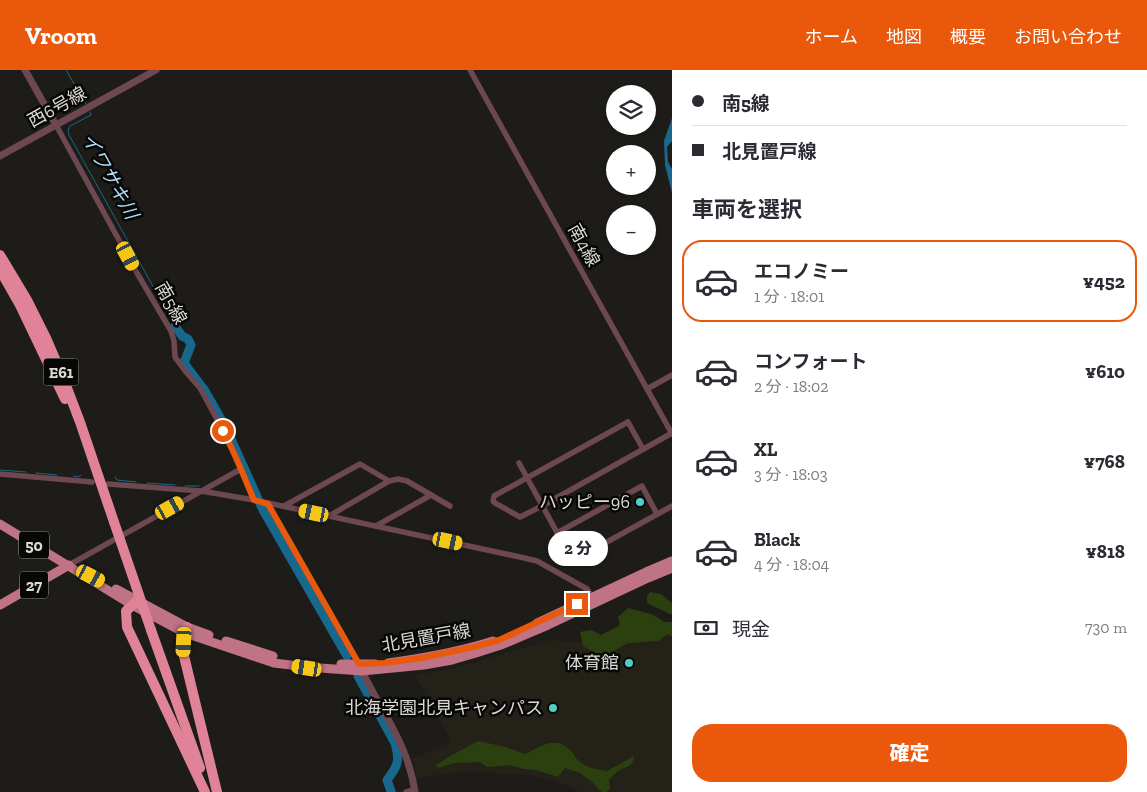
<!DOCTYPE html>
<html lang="ja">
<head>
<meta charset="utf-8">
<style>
	body { margin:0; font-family:"Zilla Slab","Noto Sans JP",serif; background:#f2f2f3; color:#2b2b33; height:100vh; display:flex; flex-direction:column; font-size:19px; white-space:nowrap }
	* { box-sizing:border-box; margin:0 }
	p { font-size:16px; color:#7c7c81 }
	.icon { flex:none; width:28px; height:28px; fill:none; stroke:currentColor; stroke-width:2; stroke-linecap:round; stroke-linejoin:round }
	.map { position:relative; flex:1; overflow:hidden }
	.panel { display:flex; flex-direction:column; background:#fff; width:475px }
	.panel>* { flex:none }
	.hud { display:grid; align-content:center; height:110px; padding:0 20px; background:#fff }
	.buttons { position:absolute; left:606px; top:15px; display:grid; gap:10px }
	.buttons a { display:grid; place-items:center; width:50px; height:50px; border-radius:50%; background:#fff; box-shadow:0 1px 4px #0004; font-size:25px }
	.end { position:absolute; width:22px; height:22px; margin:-11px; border:6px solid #ea580c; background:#fff; box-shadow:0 0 0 2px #fff }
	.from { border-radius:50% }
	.bubble { position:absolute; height:35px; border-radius:18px; background:#fff; box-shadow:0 1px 4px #0004; font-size:16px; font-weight:800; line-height:35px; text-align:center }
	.car { position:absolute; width:15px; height:30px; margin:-15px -8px; border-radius:6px; box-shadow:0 0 4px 1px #0007; background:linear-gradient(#f5c518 24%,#345 0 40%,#f5c518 0 76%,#345 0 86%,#f5c518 0) }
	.hud b { display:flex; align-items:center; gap:18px; height:48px; font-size:19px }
	.hud b+b { border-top:1px solid #e1e1e2 }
	.hud i { width:12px; height:12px; background:#2b2b33 }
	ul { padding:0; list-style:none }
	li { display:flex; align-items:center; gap:15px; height:82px; margin:0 10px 8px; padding:0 10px; border:2px solid transparent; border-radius:20px }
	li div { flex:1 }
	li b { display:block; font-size:19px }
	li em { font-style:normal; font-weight:800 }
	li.active { border-color:#ea580c }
	li>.icon { width:45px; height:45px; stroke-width:1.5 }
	h2 { padding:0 20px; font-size:22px; line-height:60px }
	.pay { display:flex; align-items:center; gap:12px; height:55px; padding:0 20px; font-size:19px }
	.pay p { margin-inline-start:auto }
	.primary-button { display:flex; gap:10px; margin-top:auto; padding:10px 20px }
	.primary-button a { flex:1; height:58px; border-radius:20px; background:#ea580c; color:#fff; font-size:20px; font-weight:800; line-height:58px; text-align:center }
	header { display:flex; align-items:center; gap:30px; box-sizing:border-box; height:70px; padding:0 25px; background:#ea580c; color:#fff }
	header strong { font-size:24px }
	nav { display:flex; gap:28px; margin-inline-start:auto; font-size:18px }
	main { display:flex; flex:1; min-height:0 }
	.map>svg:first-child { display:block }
	.built { fill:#242118 }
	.green { fill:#2c400f }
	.water { fill:#17688c }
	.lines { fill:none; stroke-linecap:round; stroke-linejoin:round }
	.stream { stroke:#17688c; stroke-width:1 }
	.river { stroke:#17688c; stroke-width:9 }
	.minor { stroke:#6e4851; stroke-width:5.5 }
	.tertiary { stroke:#6e4851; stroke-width:7 }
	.primary { stroke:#bf7385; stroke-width:9 }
	.motorway { stroke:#e08399; stroke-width:10 }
	.motorway-bridge { stroke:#e08399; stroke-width:10 }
	.route { stroke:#ea580c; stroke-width:6 }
	.poi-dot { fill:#54cdc8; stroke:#070706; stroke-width:2 }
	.labels { text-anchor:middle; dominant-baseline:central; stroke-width:5; stroke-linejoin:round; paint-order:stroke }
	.shield { fill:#070706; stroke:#9b9a98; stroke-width:1 }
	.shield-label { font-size:16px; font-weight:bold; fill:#dad9d6 }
	.street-label { font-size:18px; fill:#dad9d6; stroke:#070706 }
	.poi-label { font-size:18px; fill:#dad9d6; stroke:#070706; text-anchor:end }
	.water-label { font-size:19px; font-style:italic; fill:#aedbf4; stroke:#070706 }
</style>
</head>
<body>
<header>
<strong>Vroom</strong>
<nav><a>ホーム</a><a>地図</a><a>概要</a><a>お問い合わせ</a></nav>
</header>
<main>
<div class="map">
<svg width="672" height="722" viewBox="0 0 672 722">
	<rect width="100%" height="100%" fill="#1d1c19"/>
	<path class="built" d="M672,562v160h-91l-26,-11 -28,-6 -34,-2 -26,-2 -50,7 -5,-19 40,-17 -37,-67 39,-7 96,-28 26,2 69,-6z"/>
	<g class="green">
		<path d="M650,522l11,2 11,9v12l-25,-12v-6z"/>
		<path d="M628,538l26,7 10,7h8v14l-4,-2 -10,7 -30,2 -18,10h-4l-10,7 -4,-9 -9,-5 -3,-14 11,-2 10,5 19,-10 -2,-8z"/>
		<path d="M478,671l28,6 19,7c14,-7 29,-18 43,-6 5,3 6,9 10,12 8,8 18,9 29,11l27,-15c-1,12 -8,10 -16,15 -4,3 -6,6 -9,9l1,9 -3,3h-5l-10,-10 -12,-9 -15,-5 -7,9 -22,-7 -12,-1 -15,-4 -22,2 -7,-5 -26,1 -15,5 -4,-2 15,-10z"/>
	</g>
	<path class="water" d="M672,48v23l-5,6 1,15 4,7v24l-7,-28 -1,-24z"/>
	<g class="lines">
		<g class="stream">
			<path d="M66,0l20,34"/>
			<path d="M90,42l1,3 -21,11 -2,4 1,5 106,191"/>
			<path d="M0,400l26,2"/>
			<path d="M36,403l21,2"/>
			<path d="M74,406l4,1 3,-2"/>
			<path d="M115,407l2,3 19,2"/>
			<path d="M147,413l28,2"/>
			<path d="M185,416h14"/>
		</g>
		<g class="river">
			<path d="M175,256l7,10 6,3 3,6 -7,18 21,28 21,37 37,82 84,146"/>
			<path d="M358,606l37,67c5,18 3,23 -8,37l4,11"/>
		</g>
		<g class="minor">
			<path d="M470,0l202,364"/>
			<path d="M56,55l81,148 34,58 3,10 1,16 11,15 14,16 31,57 23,55"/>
			<path d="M647,319l25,-14"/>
			<path d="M643,379l-15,-27 -134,74 -1,5 2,2 25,14 22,-11 130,-73"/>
			<path d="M519,393l41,75 23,14 4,1 85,-47"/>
			<path d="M0,404l92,8"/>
			<path d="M389,411l9,-2 9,2 43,25"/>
			<path d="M108,414l93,7 53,9 266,57 17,4 50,28 6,9"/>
			<path d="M268,434l91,160"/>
			<path d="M284,436l76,-42 29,17 -60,35"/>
			<path d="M376,456l55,-31"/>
			<path d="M557,463l85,-47 15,28"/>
			<path d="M69,495l172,-96"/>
			<path d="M406,722l9,-3"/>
		</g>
		<g class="tertiary">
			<path d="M25,0l31,55"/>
			<path d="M0,86l156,-86"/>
			<path d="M360,597c20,43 48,76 55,125"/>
		</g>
		<g class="primary">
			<path d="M0,454l132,81 53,28 89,30 33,4 27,2 28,2 62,-6 28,-5 24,-7 25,-8 47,-20 100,-47 24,-10"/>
			<path d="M116,519l71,38 22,8"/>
			<path d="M0,535l69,-40"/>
			<path d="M537,553l109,-51 26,-11"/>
			<path d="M226,571l47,15"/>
			<path d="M388,593c36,-5 71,-11 105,-22"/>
			<path d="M341,594h34"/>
		</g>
		<g class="motorway">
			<path d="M0,185l27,45 19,38 16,37 18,47 34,100"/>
			<path d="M0,200l20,35 45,94"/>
			<path d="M137,531l-11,10 1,16 78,165"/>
			<path d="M187,557l-2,6 -2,19 34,140"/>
			<path d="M151,560l49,138"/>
		</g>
		<path class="motorway-bridge" d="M114,452l37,108"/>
	</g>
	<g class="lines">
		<path class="route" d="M223,361c12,22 21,46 31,69l14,4 91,160 26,-1 36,-5 53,-11 25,-7 78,-36"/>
	</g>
	<g class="poi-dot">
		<circle cx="640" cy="432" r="5"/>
		<circle cx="629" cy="593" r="5"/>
		<circle cx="553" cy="638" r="5"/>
	</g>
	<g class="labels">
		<g class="shield">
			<rect x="43.5" y="288.5" width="35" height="27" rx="4"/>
			<rect x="19" y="461.5" width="30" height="27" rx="4"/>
			<rect x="20" y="501.5" width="28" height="27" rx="4"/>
		</g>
		<g class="shield-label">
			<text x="61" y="302">E61</text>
			<text x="34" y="475">50</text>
			<text x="34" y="515">27</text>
		</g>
		<g class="street-label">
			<text transform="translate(57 37) rotate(-29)">西6号線</text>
			<text transform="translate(584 175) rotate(61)">南4線</text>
			<text transform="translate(171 233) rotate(61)">南5線</text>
			<text transform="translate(426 568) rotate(-10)">北見置戸線</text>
		</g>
		<g class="poi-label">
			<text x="630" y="432">ハッピー96</text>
			<text x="619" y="593">体育館</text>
			<text x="543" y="638">北海学園北見キャンパス</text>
		</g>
		<g class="water-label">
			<text transform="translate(110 106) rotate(61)">イワサキ川</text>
		</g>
	</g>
</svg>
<div class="buttons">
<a><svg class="icon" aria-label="layers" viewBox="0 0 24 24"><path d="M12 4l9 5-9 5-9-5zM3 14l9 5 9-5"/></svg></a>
<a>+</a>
<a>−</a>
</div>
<i class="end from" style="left:223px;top:361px"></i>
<i class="end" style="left:577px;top:534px"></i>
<div class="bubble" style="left:548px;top:461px;width:60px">2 分</div>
<i class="car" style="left:128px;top:186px;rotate:152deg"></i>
<i class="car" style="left:170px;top:438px;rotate:61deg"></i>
<i class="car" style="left:314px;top:443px;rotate:282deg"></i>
<i class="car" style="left:448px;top:471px;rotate:102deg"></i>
<i class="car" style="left:91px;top:506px;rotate:118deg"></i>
<i class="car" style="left:184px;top:572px;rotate:183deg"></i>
<i class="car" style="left:307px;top:598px;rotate:279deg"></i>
</div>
<section class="panel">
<div class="hud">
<b><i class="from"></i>南5線</b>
<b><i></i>北見置戸線</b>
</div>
<h2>車両を選択</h2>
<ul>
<li class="active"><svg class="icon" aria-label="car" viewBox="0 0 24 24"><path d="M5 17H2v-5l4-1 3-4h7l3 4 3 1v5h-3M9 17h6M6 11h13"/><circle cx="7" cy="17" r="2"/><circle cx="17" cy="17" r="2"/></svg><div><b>エコノミー</b><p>1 分 · 18:01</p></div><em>¥452</em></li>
<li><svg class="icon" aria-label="car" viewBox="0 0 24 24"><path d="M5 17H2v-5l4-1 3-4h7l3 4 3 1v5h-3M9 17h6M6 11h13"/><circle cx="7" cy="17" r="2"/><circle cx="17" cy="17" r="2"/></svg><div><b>コンフォート</b><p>2 分 · 18:02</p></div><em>¥610</em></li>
<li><svg class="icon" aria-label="car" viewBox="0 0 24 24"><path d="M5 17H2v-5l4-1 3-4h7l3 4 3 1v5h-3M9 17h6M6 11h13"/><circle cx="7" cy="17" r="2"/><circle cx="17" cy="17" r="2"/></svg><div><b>XL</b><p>3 分 · 18:03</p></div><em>¥768</em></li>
<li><svg class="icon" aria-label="car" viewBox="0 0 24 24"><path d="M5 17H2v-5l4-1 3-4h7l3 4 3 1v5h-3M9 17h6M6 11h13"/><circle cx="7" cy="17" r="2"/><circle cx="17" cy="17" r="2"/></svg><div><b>Black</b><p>4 分 · 18:04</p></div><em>¥818</em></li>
</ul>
<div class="pay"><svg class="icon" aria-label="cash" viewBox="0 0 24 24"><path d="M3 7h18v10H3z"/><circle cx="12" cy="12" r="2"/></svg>現金<p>730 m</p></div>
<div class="primary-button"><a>確定</a></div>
</section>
</main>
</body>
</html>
